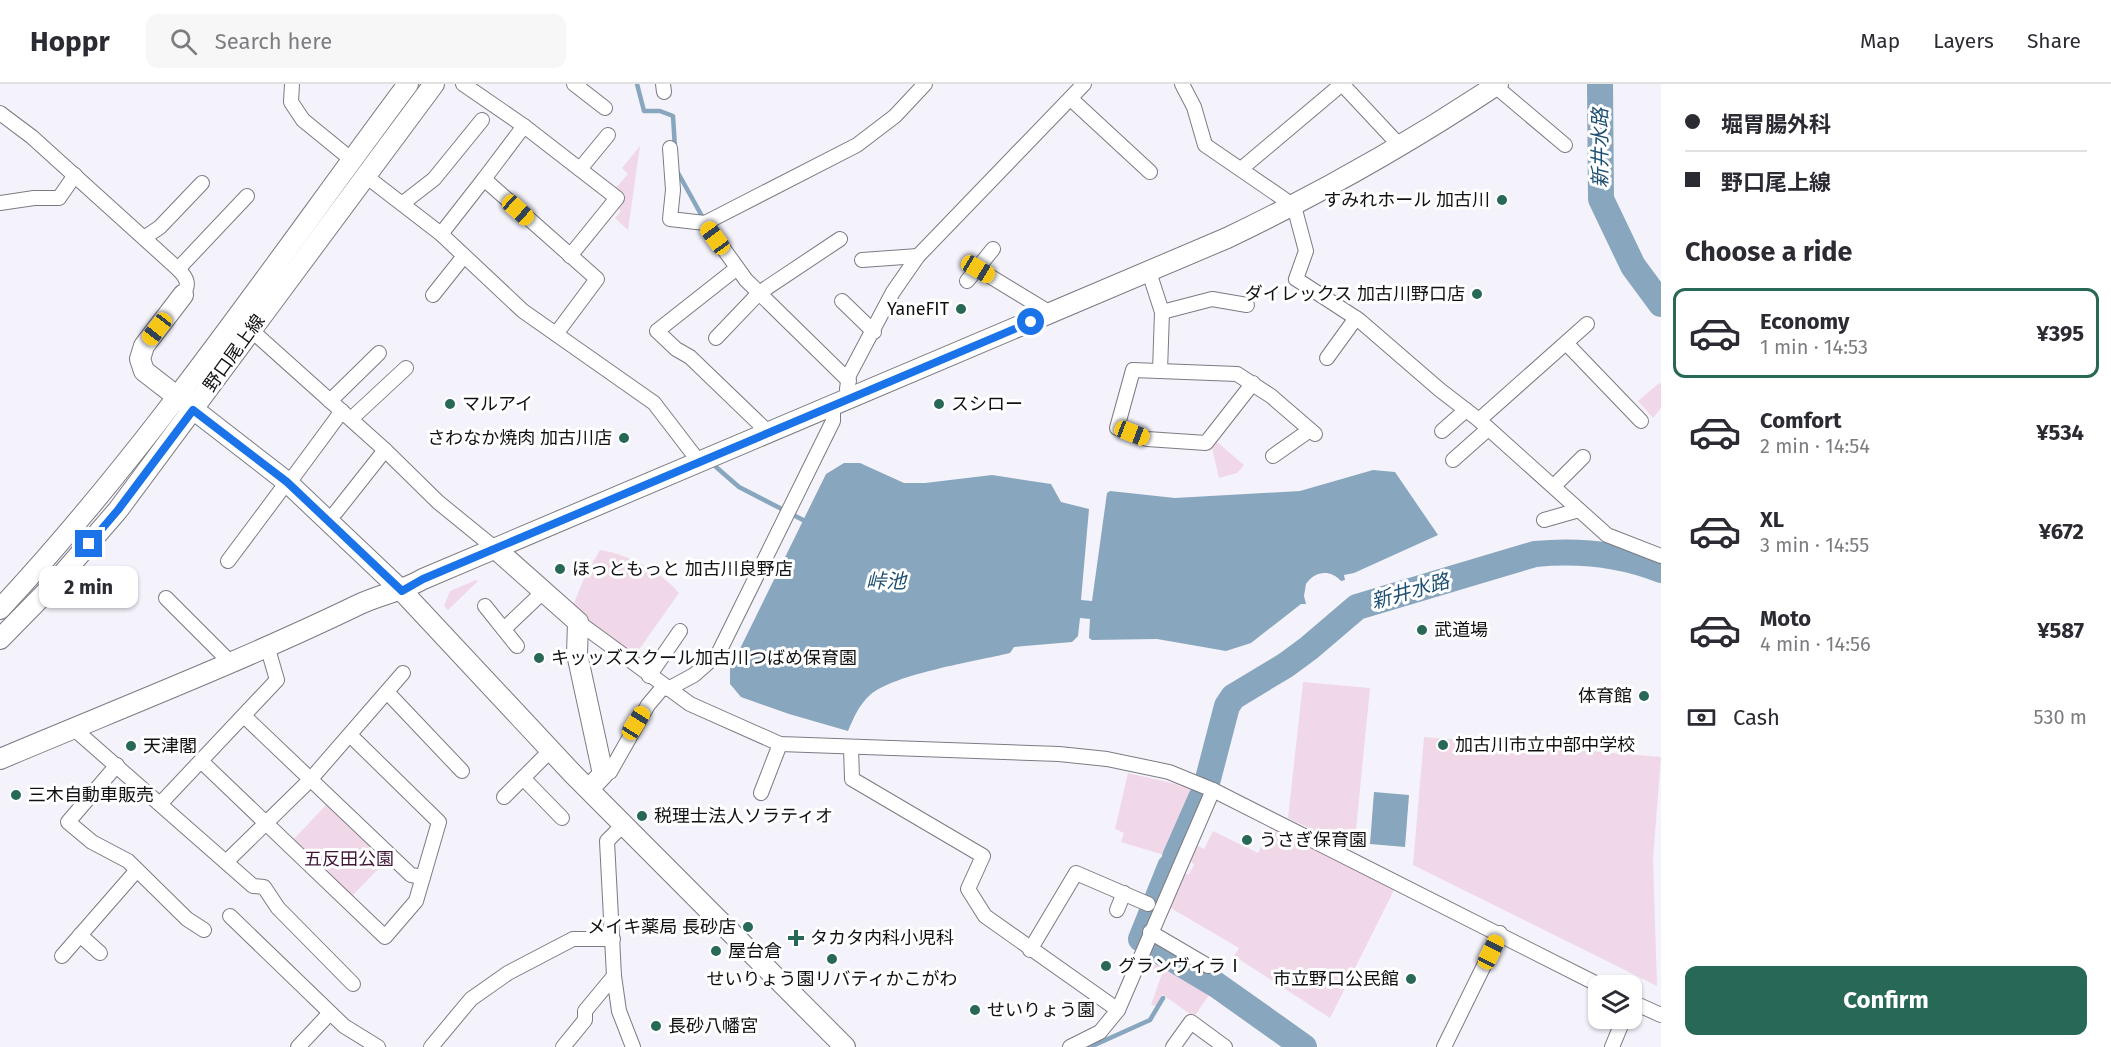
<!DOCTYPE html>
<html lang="en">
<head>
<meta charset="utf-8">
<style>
	body { margin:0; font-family:"Fira Sans","Noto Sans JP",sans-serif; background:#f7f7f7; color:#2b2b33; height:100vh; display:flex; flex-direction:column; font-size:22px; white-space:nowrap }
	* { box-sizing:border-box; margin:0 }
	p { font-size:20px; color:#7c7c81 }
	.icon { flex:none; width:33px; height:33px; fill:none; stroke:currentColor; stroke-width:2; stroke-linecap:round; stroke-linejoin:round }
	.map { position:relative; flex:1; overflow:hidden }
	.details { display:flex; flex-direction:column; background:#fff; width:450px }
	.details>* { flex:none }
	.banner { display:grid; align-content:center; height:132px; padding:0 24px; background:#fff }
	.fabs { position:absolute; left:1588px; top:891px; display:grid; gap:12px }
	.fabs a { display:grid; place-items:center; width:54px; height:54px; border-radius:12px; background:#fff; box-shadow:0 2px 4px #0004; font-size:30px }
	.end { position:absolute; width:27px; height:27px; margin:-14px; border:8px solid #1a73e8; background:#fff; box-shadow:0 0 0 3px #fff }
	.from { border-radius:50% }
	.bubble { position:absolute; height:42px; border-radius:12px; background:#fff; box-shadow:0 2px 4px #0004; font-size:20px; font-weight:700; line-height:42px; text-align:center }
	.car { position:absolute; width:18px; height:36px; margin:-18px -9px; border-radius:8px; box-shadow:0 0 4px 2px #0007; background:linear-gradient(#f5c518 24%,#345 0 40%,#f5c518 0 76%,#345 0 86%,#f5c518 0) }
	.banner b { display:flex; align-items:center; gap:21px; height:57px; font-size:22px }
	.banner b+b { border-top:2px solid #e1e1e2 }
	.banner i { width:15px; height:15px; background:#2b2b33 }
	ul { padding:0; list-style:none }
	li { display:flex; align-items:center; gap:18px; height:90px; margin:0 12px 9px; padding:0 12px; border:3px solid transparent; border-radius:12px }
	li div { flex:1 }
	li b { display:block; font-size:22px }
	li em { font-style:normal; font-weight:700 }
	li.on { border-color:#286856 }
	li>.icon { width:54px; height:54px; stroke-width:1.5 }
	h2 { padding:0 24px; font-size:27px; line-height:72px }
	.pay { display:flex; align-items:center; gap:15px; height:66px; padding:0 24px; font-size:22px }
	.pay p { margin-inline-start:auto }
	.cta { display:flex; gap:12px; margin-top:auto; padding:12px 24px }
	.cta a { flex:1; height:69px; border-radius:12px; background:#286856; color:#fff; font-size:24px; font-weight:700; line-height:69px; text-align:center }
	header { display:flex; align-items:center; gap:36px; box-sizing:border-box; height:84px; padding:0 30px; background:#fff; border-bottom:2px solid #e1e1e2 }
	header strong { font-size:28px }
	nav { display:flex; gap:33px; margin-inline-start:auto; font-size:21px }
	.search { width:420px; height:54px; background:#f7f7f7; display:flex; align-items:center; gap:15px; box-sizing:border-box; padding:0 21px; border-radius:12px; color:#7c7c81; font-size:22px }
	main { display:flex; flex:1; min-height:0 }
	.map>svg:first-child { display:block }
	.green { fill:#f0d8e9 }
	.water { fill:#88a6be }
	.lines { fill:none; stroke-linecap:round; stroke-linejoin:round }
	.stream { stroke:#88a6be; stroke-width:4.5 }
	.river { stroke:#88a6be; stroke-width:26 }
	.street-casing { stroke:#7c7b83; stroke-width:16 }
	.secondary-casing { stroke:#7c7b83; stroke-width:22 }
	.street { stroke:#fff; stroke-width:14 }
	.secondary { stroke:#fff; stroke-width:20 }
	.route { stroke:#1a73e8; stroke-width:8 }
	.poi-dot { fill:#286856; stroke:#fff; stroke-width:2 }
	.labels { text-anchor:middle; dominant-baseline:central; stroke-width:6; stroke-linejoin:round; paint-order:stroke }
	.poi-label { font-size:18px; fill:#111114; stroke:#fff; text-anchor:start }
	.street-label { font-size:18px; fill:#111114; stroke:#fff }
	.park-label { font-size:18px; fill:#401737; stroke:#fff }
	.water-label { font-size:20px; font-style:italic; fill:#1d4f72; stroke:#fff }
</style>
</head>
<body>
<header>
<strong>Hoppr</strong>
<div class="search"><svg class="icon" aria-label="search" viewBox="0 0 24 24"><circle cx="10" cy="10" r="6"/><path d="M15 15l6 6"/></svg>Search here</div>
<nav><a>Map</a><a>Layers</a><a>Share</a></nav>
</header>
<main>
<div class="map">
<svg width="1661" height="963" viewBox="0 0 1661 963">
	<rect width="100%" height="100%" fill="#f4f3fc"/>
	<g class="green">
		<path d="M640,62l-12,84 -13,-12 6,-7 -4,-4 8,-9 -11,-8 14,-16 -6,-6z"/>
		<path d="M1659,299l2,1v24l-8,10 -15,-17z"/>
		<path d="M1217,358l27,23 -7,8 -18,5 -7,-30z"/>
		<path d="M600,466c29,5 59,20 79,43l-46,65 -61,-50 13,-32z"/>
		<path d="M476,496l2,1 -30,29 -4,-4 6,-15z"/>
		<path d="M1303,598l67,6 -16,162 -66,-32z"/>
		<path d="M1424,653l237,20 -8,102 4,127 -244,-121z"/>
		<path d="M1128,689l65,15 -29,67 -43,-13 3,-9 -9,-4z"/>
		<path d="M327,720l60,56 -35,36 -59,-56z"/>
		<path d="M1271,743l124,61 -65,130 -96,-62 5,-8 -70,-41 13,-32 7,-1 5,-9 -5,-7 7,-13 8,4 9,-18 45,22z"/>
		<path d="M1148,868l63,40 -17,25 -32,-23 -6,12 -5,-1 11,-31 -19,-9z"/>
	</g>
	<g class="water">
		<path d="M844,379h16l44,20h21l67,-8 59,9 10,18 28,7 -8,91 11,1 15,-108 3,-2 65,7 125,-7 73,-21 22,2 43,63 -84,38 -10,2 1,5 -4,1c-11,-12 -26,-10 -35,3l-2,12 2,8h-5l-50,39 -25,8 -69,-12 -65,1 -3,-2 1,-19 -10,-1 -2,18 -6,6 -58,5 -4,6c-33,8 -116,21 -140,42 -11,10 -16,22 -22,36l-59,-17 -48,-17 -11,-13v-15l96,-195z"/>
		<path d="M1374,708l35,3 -4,52 -35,-3z"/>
	</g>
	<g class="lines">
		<g class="stream">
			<path d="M637,0l7,27h16l13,5 2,32"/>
			<path d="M677,87l26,47"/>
			<path d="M716,383l23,20 64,33"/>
			<path d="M1090,963l60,-27 13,-22"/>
		</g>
		<g class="river">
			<path d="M1600,0l1,115 32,67 28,38"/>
			<path d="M1208,695l19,-73 6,-9 53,-32 23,-17 48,-41 178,-53c42,-4 86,0 126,16"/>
			<path d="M1175,773l26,-59"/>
			<path d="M1141,855l29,-72"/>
			<path d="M1153,863l62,37"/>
			<path d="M1218,902l86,61"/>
		</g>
		<g class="street-casing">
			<g id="street">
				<path d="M292,0l-1,18 12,18 49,40"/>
				<path d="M463,0l61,42 93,72 -47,58"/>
				<path d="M574,0l31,24"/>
				<path d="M663,0l1,8"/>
				<path d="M1182,0l12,23 11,38 89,61 12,45 -10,28 63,41 81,70 39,30 128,115 54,21"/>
				<path d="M1342,0l58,62"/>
				<path d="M1495,2l70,59"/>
				<path d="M1071,15l79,73"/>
				<path d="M0,29l32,24 146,132c9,9 12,15 5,26"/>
				<path d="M670,64l3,42 -3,29 35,4"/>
				<path d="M580,85l28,-34"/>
				<path d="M1241,85l101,-85"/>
				<path d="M367,93l74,57 82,77 131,92 46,60"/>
				<path d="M484,95l40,-53"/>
				<path d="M0,119l34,-5h25l16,-23"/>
				<path d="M403,119l31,-24 48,-59"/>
				<path d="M441,150l43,-55 113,100 -41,55"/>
				<path d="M144,154l16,-11 42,-44"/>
				<path d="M862,176l56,-4"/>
				<path d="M737,184l-80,63 19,18 14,8 80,77"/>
				<path d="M178,185l69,-73"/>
				<path d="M978,185l74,45"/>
				<path d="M1149,188l13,40 -2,59"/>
				<path d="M967,197l26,-32"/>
				<path d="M433,211l31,-39"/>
				<path d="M842,217l32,31"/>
				<path d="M1162,228l50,-13 35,6"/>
				<path d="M251,246l134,120 53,52 59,48"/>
				<path d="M716,254l43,-45 81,-54"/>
				<path d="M1567,260l74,77"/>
				<path d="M1327,274l29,-40"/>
				<path d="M849,297l-103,-101 -41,-57 152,-78 38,-29 30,-32"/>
				<path d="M1253,299l-47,60 -59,-4 -30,-11 16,-58 104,4 34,22 44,38"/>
				<path d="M847,305l2,-14 44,-83 25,-36 166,-172"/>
				<path d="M330,317l49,-48"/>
				<path d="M351,335l55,-51"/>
				<path d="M1479,336l108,-96"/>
				<path d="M1442,347l24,-21"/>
				<path d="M1273,372l37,-26"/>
				<path d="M1453,376l35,-31"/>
				<path d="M294,392l48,-65"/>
				<path d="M1554,402l29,-29"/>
				<path d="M336,428l49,-62"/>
				<path d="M1544,436l35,-10"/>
				<path d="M228,477l59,-79"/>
				<path d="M166,514l66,66"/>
				<path d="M485,522l32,40"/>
				<path d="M578,538l112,82 90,40 279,10 48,5 62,13 44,18 388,196"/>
				<path d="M504,545l40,-38"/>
				<path d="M649,592l31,-45"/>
				<path d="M668,605l26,-14 24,-21 115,-233v-16"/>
				<path d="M387,608l75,79"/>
				<path d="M73,644l180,158 11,1 14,21 75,76"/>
				<path d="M351,652l88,86 -16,55"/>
				<path d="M851,663l1,32 131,77 -15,33 17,27 133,94"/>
				<path d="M202,678l183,175 31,-36 7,-24 -12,-2 -167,-159"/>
				<path d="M117,681l-49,57 24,20 36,19 59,58 17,11"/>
				<path d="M603,690l7,-2 38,-67 16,-19"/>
				<path d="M523,694l39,40"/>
				<path d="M761,709l19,-49"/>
				<path d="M504,713l47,-47"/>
				<path d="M161,719l116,-123 -9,-31"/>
				<path d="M624,740l-17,17 7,135 5,35 14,36"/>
				<path d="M226,778l84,-82 93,-107"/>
				<path d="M1117,826l7,-17"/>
				<path d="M230,832l114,110 34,21"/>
				<path d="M1150,848l58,34"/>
				<path d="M80,851l20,18"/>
				<path d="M1030,866l46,-77 72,31"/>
				<path d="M62,872l75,-86"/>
				<path d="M1632,918l29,13"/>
				<path d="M298,963l32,-34"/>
				<path d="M431,963l40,-48 37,-26 65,-34h40"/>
				<path d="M563,963l22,-27v-9l29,-35"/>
				<path d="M1070,963l30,-15 18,-22 95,-220"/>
				<path d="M1173,963l18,-25 34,25"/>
				<path d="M1444,963l56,-114"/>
				<path d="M1612,963l12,-29"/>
			</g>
		</g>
		<g class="secondary-casing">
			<g id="secondary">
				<path d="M183,211l-39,51 -4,13 4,12 143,111 115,109 170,182 273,274"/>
				<path d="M497,466l81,72 -1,32 26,120 -14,15"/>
				<path d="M0,525c151,-162 276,-348 408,-525"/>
				<path d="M0,555l54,-55 64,-74 316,-426"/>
				<path d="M0,675c121,-51 242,-98 360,-155 21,-10 43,-13 63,-25l804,-341c94,-45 184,-96 271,-154"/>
			</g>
		</g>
		<use href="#street" class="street"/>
		<use href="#secondary" class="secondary"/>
	</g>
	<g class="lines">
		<path class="route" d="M89,460l29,-34 75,-100 94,72 115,109 21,-12 608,-257"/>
	</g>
	<g class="poi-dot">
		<circle cx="1502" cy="116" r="6"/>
		<circle cx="1477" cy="210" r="6"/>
		<circle cx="961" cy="225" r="6"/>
		<circle cx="450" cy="320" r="6"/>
		<circle cx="939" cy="320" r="6"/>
		<circle cx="624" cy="354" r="6"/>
		<circle cx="560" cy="485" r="6"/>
		<circle cx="1422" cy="546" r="6"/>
		<circle cx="539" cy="574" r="6"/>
		<circle cx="1644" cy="612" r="6"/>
		<circle cx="1443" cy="661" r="6"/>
		<circle cx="131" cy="662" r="6"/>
		<circle cx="16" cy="711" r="6"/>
		<circle cx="642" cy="732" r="6"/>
		<circle cx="1247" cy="756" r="6"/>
		<circle cx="748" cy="843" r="6"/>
		<path d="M793 845h6v6h6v6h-6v6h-6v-6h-6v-6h6z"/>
		<circle cx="716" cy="867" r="6"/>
		<circle cx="832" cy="875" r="6"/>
		<circle cx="1106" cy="882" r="6"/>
		<circle cx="1411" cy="895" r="6"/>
		<circle cx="975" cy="926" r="6"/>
		<circle cx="656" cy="942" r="6"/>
	</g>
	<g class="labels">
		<g class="poi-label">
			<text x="1490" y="116" text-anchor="end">すみれホール 加古川</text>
			<text x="1465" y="210" text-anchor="end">ダイレックス 加古川野口店</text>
			<text x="949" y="225" text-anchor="end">YaneFIT</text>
			<text x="462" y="320">マルアイ</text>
			<text x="951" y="320">スシロー</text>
			<text x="612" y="354" text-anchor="end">さわなか焼肉 加古川店</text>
			<text x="572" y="485">ほっともっと 加古川良野店</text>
			<text x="1434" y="546">武道場</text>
			<text x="551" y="574">キッッズスクール加古川つばめ保育園</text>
			<text x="1632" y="612" text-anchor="end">体育館</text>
			<text x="1455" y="661">加古川市立中部中学校</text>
			<text x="143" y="662">天津閣</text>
			<text x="28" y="711">三木自動車販売</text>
			<text x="654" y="732">税理士法人ソラティオ</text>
			<text x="1259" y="756">うさぎ保育園</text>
			<text x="736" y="843" text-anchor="end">メイキ薬局 長砂店</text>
			<text x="810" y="854">タカタ内科小児科</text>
			<text x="728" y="867">屋台倉</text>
			<text x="1118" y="882">グランヴィラⅠ</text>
			<text x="832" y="895" text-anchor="middle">せいりょう園リバティかこがわ</text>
			<text x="1399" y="895" text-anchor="end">市立野口公民館</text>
			<text x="987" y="926">せいりょう園</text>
			<text x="668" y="942">長砂八幡宮</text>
		</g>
		<g class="street-label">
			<text transform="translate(234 269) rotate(-54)">野口尾上線</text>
		</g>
		<g class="park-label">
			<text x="349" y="775">五反田公園</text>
		</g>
		<g class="water-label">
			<text transform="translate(1600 64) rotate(-90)">新井水路</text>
			<text x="886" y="497">峠池</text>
			<text transform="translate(1410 507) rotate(-16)">新井水路</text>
		</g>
	</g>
</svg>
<div class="fabs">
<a><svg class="icon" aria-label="layers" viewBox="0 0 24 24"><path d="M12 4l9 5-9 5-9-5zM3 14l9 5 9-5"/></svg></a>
</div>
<i class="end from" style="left:1031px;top:238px"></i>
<i class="end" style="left:89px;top:460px"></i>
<div class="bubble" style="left:39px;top:482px;width:99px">2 min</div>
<i class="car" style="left:518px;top:126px;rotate:132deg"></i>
<i class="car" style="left:715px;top:154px;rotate:324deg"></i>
<i class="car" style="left:978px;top:185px;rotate:121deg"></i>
<i class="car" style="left:157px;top:245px;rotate:218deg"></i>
<i class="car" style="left:1132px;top:349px;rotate:111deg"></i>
<i class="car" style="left:636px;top:639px;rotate:32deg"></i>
<i class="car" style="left:1491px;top:868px;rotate:26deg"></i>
</div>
<section class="details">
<div class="banner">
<b><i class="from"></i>堀胃腸外科</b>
<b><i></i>野口尾上線</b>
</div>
<h2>Choose a ride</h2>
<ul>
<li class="on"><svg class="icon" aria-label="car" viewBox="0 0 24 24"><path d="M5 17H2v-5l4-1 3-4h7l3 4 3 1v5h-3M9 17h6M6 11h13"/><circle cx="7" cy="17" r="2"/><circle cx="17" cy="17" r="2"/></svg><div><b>Economy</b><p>1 min · 14:53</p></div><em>¥395</em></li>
<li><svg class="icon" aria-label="car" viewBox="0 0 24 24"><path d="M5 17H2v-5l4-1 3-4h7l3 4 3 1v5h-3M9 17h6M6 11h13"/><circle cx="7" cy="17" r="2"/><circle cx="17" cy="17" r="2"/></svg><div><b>Comfort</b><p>2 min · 14:54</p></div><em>¥534</em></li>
<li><svg class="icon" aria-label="car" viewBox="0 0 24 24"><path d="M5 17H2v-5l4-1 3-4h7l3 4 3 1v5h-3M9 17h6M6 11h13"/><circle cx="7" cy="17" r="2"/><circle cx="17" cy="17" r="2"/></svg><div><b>XL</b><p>3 min · 14:55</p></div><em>¥672</em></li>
<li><svg class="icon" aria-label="car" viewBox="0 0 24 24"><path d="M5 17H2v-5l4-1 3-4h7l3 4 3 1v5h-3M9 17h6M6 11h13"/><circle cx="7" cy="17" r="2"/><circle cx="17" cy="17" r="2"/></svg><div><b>Moto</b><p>4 min · 14:56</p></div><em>¥587</em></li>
</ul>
<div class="pay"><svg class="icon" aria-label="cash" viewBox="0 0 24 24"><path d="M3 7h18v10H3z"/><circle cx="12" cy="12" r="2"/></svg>Cash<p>530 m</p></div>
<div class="cta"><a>Confirm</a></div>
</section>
</main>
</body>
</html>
